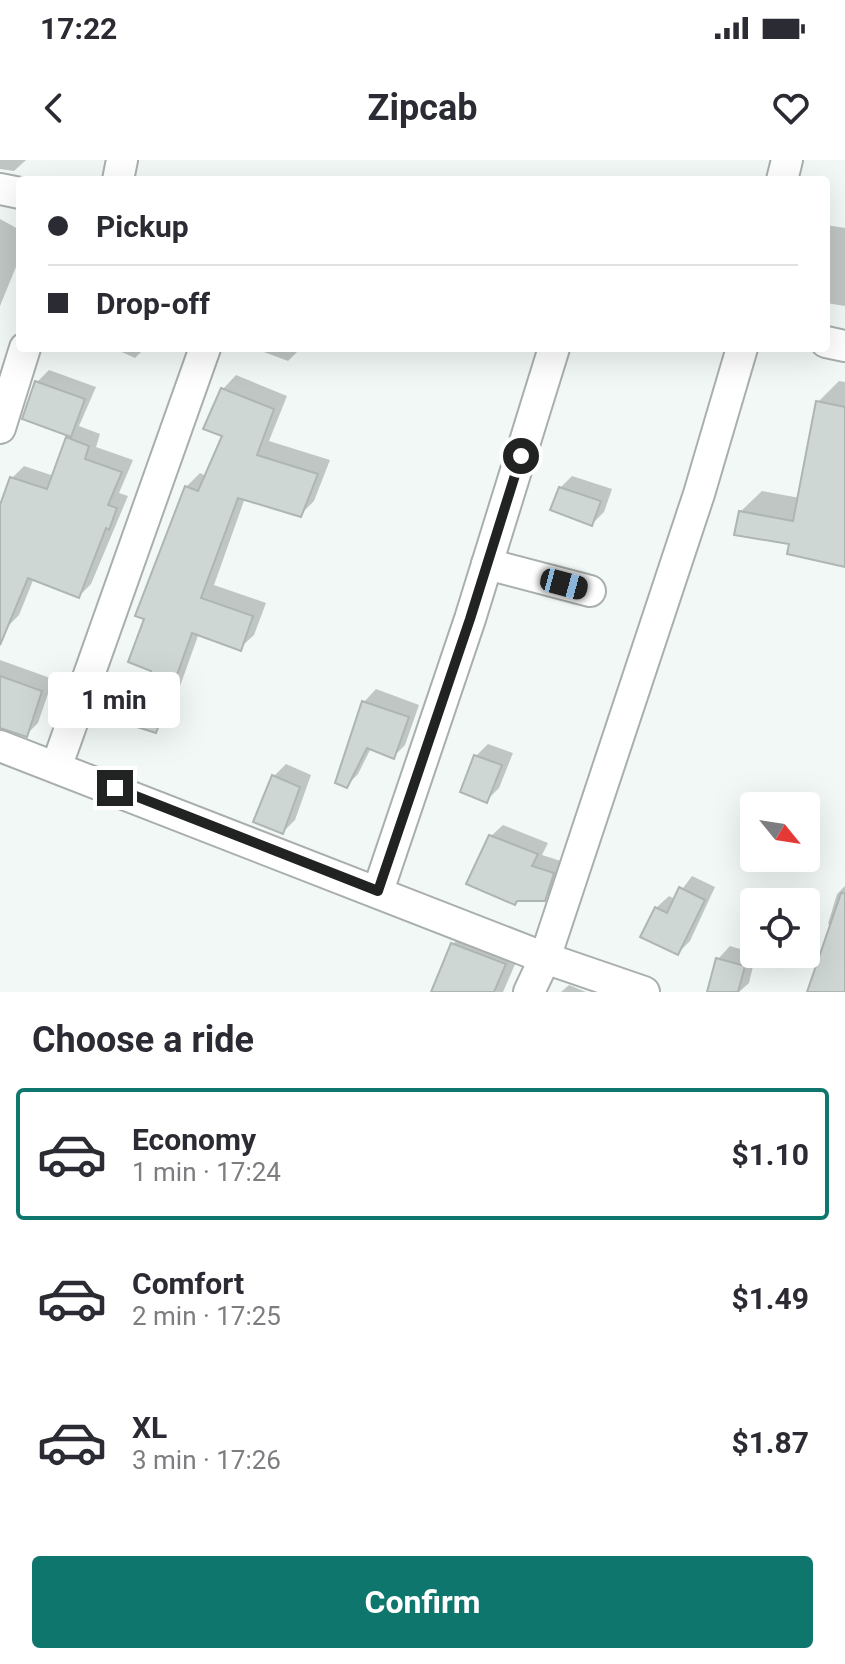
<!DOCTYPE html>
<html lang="en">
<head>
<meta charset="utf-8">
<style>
	body { margin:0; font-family:Roboto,sans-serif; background:#f7f7f7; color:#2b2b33; height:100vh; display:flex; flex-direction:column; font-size:30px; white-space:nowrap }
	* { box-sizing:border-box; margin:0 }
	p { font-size:26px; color:#7c7c81 }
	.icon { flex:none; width:44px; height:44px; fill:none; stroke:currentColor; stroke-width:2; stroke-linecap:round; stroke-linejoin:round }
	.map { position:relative; height:832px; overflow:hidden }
	.panel { display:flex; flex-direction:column; background:#fff; flex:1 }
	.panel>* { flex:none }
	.top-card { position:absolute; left:16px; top:16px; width:814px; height:176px; border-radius:8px; box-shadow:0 8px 32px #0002; display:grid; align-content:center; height:176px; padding:0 32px; background:#fff }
	.needle { width:52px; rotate:120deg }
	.fabs { position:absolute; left:740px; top:632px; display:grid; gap:16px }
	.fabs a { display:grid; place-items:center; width:80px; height:80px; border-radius:8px; background:#fff; box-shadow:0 8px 32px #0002; font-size:40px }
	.end { position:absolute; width:36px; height:36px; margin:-18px; border:10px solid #202322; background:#fff; box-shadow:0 0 0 4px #fff }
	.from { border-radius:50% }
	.bubble { position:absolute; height:56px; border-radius:8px; background:#fff; box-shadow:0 8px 32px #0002; font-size:26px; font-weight:700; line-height:56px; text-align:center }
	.car { position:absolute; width:24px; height:48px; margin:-24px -12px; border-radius:10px; box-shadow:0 0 6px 2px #0007; background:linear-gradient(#222 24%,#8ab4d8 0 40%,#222 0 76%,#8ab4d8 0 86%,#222 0) }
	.top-card b { display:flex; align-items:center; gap:28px; height:76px; font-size:30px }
	.top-card b+b { border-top:2px solid #e1e1e2 }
	.top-card i { width:20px; height:20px; background:#2b2b33 }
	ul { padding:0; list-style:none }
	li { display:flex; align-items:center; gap:24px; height:132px; margin:0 16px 12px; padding:0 16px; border:4px solid transparent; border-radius:8px }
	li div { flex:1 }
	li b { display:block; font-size:30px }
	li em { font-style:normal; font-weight:700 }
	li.on { border-color:#0f766e }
	li>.icon { width:72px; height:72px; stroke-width:1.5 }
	h2 { padding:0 32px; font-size:36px; line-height:96px }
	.button { display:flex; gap:16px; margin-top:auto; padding:16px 32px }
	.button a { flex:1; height:92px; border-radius:8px; background:#0f766e; color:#fff; font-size:32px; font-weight:700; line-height:92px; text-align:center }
	.status { display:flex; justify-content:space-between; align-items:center; height:56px; padding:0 40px; background:#fff; direction:ltr }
	.status svg { height:22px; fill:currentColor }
	header { display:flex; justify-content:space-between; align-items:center; height:104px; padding:0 32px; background:#fff; font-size:36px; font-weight:700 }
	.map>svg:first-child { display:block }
	.shadow { fill:#0003 }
	.building { fill:#cfd7d4; stroke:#aeb5b2; stroke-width:2 }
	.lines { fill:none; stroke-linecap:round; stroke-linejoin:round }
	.minor-casing { stroke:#a8afad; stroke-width:34 }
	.minor { stroke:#fff; stroke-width:30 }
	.route { stroke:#202322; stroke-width:10 }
</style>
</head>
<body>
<div class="status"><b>17:22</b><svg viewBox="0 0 49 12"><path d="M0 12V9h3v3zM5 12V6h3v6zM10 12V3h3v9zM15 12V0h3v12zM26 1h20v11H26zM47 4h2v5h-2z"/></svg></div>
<header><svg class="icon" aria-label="back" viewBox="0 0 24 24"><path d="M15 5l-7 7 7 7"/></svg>Zipcab<svg class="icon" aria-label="heart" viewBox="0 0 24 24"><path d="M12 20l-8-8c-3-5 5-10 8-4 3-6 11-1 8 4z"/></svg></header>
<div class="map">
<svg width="845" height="832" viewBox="0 0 845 832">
	<rect width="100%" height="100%" fill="#f1f8f5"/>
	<g class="shadow">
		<path d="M0,0h26l-12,11 -14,-2z"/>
		<path d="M0,59l20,11v27l-20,49z"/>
		<path d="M826,65l19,3v78l-19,-3z"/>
		<path d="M113,188h32l-10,10z"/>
		<path d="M253,188h48l-13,13z"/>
		<path d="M49,210l47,17 -17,39 21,8 -4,13 37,13 -14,33 9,3 -37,88 -12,12 -45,-18 -15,37 -13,13 -6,-3v-124l3,1 9,-24 12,-12 30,10 17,-42 -34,-52z"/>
		<path d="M236,215l51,21 -18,45 61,19 -16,41 -13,13 -56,-16 -31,87 52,18 -12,32 -14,13 -41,-15 -30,84 -13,14 -2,-62 -8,-51 40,-131 14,-14 6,3 19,-41 -2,-46z"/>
		<path d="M839,221l6,1v183l-53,-23 -52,-30 22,-21 38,7 18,-96z"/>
		<path d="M572,316l40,13 -8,23 -12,12 -32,-36z"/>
		<path d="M0,500l53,19 -15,44 -12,12 -26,-9z"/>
		<path d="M376,529l43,16 -14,40 -12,12 -22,-9 -13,26 -12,12 -9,-4 27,-80z"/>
		<path d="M488,584l25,9 -14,35 -12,12 -11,-44z"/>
		<path d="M286,604l25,11 -16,45 -12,12 -9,-56z"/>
		<path d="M503,665l45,18 -6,12 22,7 -8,25 -12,12 -53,-63z"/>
		<path d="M692,716l23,11 -25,54 -12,12 -22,-45 13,-12 6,3z"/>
		<path d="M845,726v106h-36l23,-67 -4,-1 9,-30z"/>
		<path d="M471,766l52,20 -20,46h-70l20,-48z"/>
		<path d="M730,786l26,8 -7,29 -10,9 -29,-4 8,-29z"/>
		<path d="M569,825l17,7h-25z"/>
	</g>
	<g class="building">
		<path d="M35,221l50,18 -14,38 -49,-18z"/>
		<path d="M221,228l53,21 -17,46 61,19 -17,43 -63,-19 -37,100 52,18 -12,35 -49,-18 -36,100 -25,-8 20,-54 -23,-9 16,-43 -9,-3 50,-130 13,5 24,-55 -19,-7z"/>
		<path d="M816,241l29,6v160l-58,-13 2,-10 -55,-9 5,-24 54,10z"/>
		<path d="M66,277l23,9 -4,13 37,13 -14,33 9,3 -8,22 -3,-2 -27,70 -51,-20 -28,67v-140l10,-28 37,12z"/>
		<path d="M559,327l42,14 -9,25 -42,-16z"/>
		<path d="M0,516l42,15 -15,46 -27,-9z"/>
		<path d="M362,541l47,16 -15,42 -27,-11 -20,40 -12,-5z"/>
		<path d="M474,595l28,10 -15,38 -27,-11z"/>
		<path d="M272,615l28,12 -17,47 -30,-12z"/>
		<path d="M489,675l49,19 -6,12 22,7 -9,28h-28l-2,4 -49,-21z"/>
		<path d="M679,727l26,13 -27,55 -38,-18 15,-30 12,6z"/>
		<path d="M841,733h4v99h-38z"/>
		<path d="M451,783l55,21 -12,28h-63z"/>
		<path d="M716,798l29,8 -7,26h-31z"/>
	</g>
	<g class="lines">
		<g class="minor-casing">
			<g id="minor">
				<path d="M118,20l4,-20"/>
				<path d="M782,20l5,-20"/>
				<path d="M0,29l20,4"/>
				<path d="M826,182l19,4"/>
				<path d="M0,268l25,-80"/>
				<path d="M487,404l103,27"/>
				<path d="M0,586l545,212 99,34"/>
				<path d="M57,605l148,-417"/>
				<path d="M378,731l92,-272 84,-271"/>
				<path d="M529,832l16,-34 154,-464 43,-146"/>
			</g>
		</g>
		<use href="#minor" class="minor"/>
	</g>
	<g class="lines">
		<path class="route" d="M115,628l263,103 92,-272 51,-163"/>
	</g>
</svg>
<div class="fabs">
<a><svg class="needle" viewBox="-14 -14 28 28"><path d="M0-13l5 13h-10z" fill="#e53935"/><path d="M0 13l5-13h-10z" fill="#7c7c81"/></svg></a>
<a><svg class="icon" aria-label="locate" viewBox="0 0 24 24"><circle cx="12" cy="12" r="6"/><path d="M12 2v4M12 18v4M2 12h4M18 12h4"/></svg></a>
</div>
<i class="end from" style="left:521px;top:296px"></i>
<i class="end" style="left:115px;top:628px"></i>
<div class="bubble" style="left:48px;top:512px;width:132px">1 min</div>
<i class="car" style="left:564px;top:424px;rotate:105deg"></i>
<div class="top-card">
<b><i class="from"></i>Pickup</b>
<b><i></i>Drop-off</b>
</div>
</div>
<section class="panel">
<h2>Choose a ride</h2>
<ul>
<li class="on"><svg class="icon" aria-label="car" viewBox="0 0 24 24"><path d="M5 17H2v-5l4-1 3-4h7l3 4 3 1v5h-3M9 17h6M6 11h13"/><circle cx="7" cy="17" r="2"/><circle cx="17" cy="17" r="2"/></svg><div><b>Economy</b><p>1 min · 17:24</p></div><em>$1.10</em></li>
<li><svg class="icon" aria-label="car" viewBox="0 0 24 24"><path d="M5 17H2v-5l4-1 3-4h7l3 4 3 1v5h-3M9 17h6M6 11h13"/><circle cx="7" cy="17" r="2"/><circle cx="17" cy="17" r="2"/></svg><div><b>Comfort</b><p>2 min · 17:25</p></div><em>$1.49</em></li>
<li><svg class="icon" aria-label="car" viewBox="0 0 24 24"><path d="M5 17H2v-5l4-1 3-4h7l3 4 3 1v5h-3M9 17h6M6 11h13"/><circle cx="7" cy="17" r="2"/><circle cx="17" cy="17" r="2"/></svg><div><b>XL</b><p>3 min · 17:26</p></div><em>$1.87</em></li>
</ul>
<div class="button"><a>Confirm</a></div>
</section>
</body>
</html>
